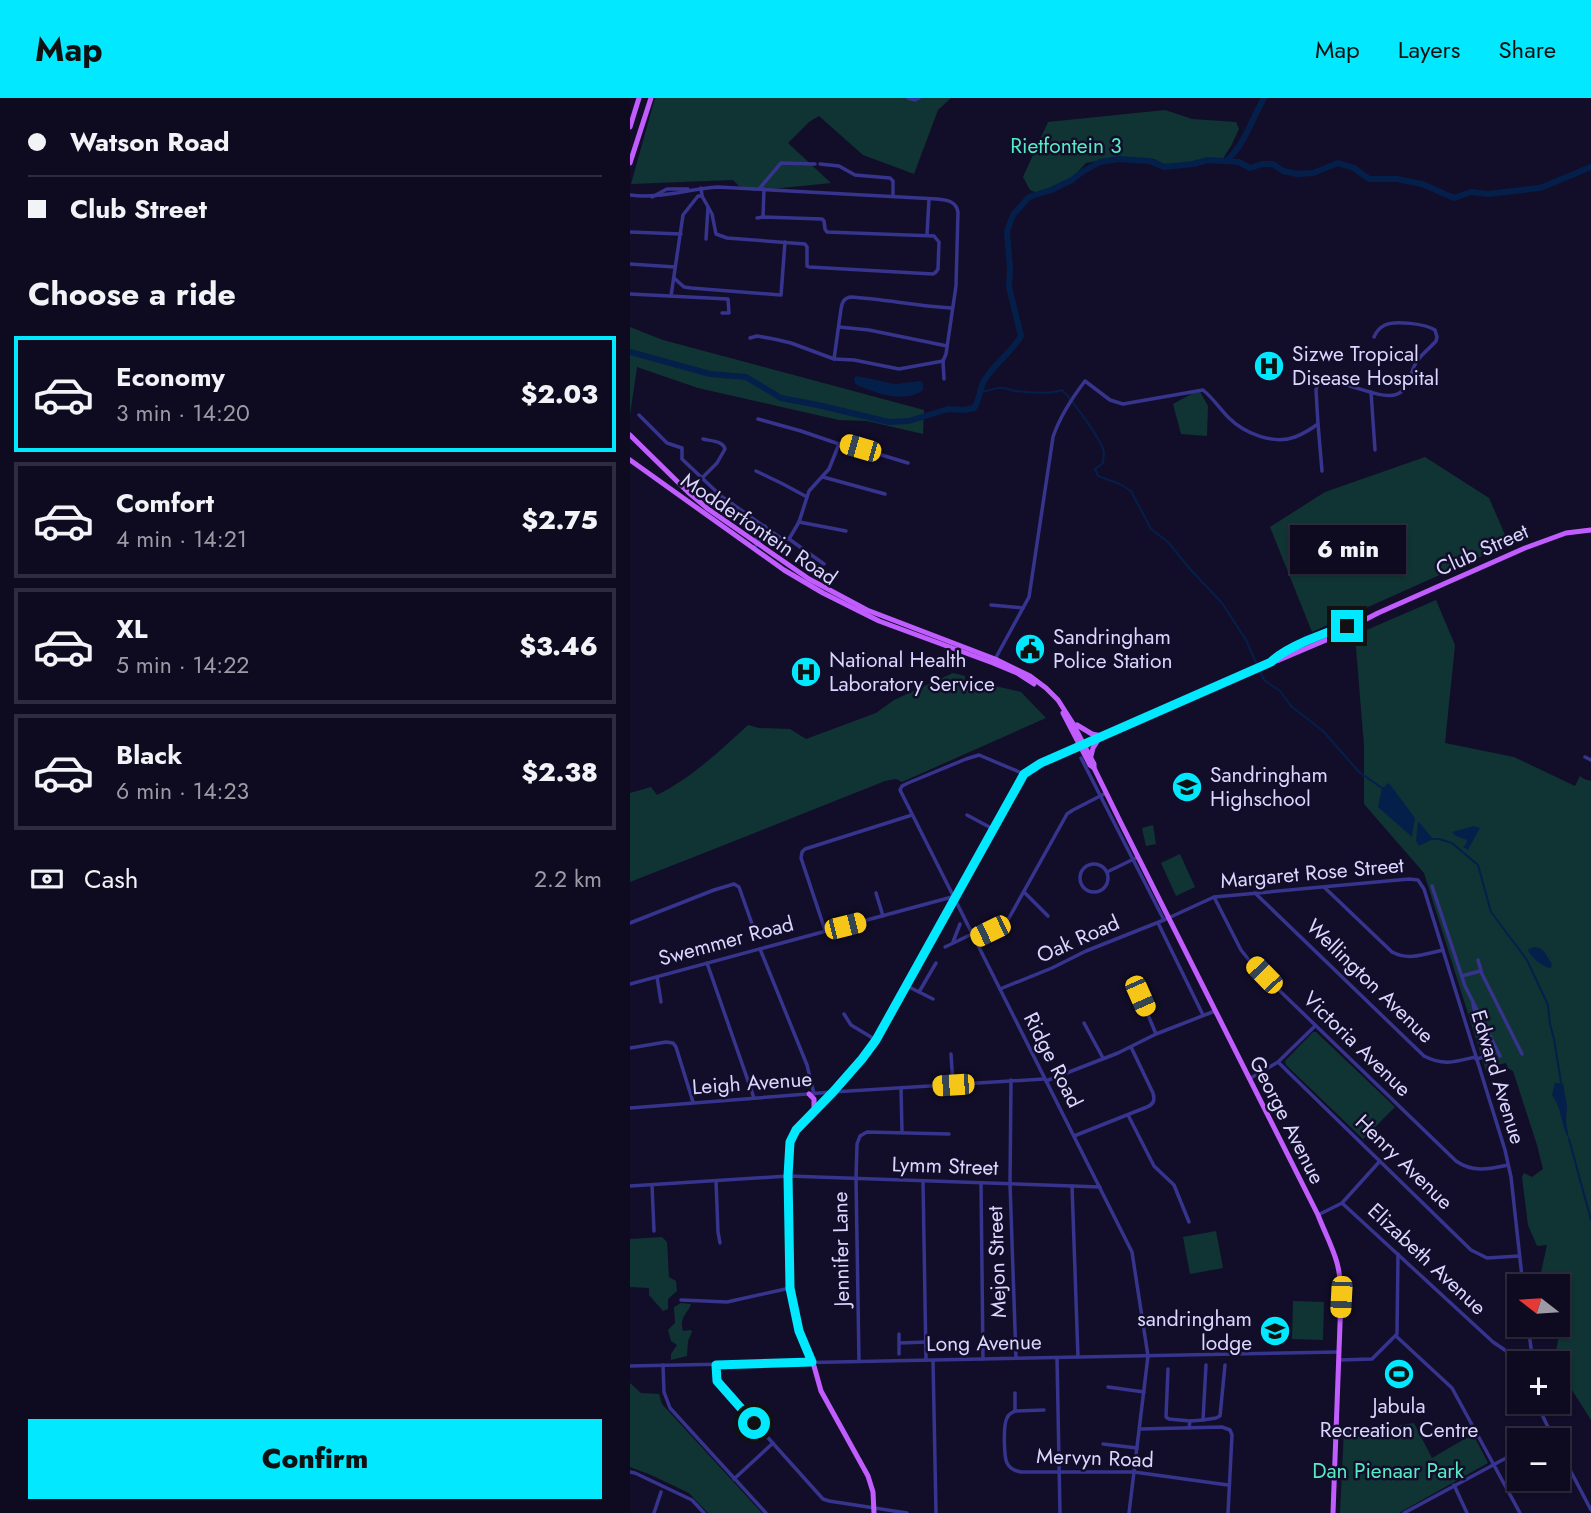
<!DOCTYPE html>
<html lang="en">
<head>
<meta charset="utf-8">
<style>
	body { margin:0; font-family:Jost,sans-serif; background:#171329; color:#f1f3f6; height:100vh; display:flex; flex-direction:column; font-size:26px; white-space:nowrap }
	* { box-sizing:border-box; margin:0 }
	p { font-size:23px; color:#9b9aa5 }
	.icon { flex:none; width:38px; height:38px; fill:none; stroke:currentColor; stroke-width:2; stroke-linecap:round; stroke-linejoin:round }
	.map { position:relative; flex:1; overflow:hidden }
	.side { display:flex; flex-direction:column; background:#0e0a20; width:630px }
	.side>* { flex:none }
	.guide { display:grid; align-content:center; height:154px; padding:0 28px; background:#0e0a20 }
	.needle { width:46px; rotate:287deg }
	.fabs { position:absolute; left:877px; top:1176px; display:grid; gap:14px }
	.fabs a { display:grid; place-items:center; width:63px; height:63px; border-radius:0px; background:#0e0a20; box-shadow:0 2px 5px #0004,0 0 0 2px #2e2b3e; font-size:35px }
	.end { position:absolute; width:32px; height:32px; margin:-16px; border:9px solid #02e8ff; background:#111; box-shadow:0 0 0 4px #111 }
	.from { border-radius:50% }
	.bubble { position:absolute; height:49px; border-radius:0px; background:#0e0a20; box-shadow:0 2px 5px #0004,0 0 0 2px #2e2b3e; font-size:23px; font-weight:800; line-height:49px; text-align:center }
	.car { position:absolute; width:21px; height:42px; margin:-21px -10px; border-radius:9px; box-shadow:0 0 5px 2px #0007; background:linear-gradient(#f5c518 24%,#345 0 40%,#f5c518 0 76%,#345 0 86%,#f5c518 0) }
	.guide b { display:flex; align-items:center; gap:24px; height:66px; font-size:26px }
	.guide b+b { border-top:2px solid #2e2b3e }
	.guide i { width:18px; height:18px; background:#f1f3f6 }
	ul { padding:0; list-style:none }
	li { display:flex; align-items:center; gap:21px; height:116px; margin:0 14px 10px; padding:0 14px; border:4px solid #2e2b3e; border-radius:0px }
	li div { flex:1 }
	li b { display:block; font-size:26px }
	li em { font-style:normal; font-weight:800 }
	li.active { border-color:#02e8ff }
	li>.icon { width:63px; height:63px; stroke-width:1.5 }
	h2 { padding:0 28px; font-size:32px; line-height:84px }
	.pay { display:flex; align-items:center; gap:18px; height:77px; padding:0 28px; font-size:26px }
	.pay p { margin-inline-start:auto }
	.button { display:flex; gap:14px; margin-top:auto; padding:14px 28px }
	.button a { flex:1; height:80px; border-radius:0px; background:#02e8ff; color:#111; font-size:28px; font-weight:800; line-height:80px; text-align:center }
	header { display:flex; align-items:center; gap:42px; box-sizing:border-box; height:98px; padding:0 35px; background:#02e8ff; color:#111 }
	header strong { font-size:33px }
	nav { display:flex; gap:38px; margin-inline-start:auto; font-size:24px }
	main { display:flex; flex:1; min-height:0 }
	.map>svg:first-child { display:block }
	.green { fill:#103433 }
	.water { fill:#051f4b }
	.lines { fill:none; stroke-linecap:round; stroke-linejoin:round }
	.stream { stroke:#051f4b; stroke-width:2 }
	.river { stroke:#051f4b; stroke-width:6 }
	.minor { stroke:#37348d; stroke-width:3.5 }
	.major { stroke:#c15dff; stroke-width:5 }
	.route { stroke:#02e8ff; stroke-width:9 }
	.labels { text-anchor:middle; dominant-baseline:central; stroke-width:5; stroke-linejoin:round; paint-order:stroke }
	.park-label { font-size:21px; fill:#56ebc5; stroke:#120e2a }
	.poi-label { font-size:21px; fill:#dbd6ff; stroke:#120e2a; text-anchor:start }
	.street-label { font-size:21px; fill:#dbd6ff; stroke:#120e2a }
</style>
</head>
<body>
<header>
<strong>Map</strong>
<nav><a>Map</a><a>Layers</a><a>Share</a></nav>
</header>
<main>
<section class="side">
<div class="guide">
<b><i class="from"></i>Watson Road</b>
<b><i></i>Club Street</b>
</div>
<h2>Choose a ride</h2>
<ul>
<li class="active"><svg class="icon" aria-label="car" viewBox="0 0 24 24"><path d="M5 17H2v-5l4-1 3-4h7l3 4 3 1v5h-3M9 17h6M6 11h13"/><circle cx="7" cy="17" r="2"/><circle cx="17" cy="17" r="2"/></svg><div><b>Economy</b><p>3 min · 14:20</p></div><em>$2.03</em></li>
<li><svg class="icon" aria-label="car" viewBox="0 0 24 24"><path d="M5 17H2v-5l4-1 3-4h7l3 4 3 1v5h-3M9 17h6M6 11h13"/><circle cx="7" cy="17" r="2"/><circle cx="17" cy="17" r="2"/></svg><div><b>Comfort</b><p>4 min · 14:21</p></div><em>$2.75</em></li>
<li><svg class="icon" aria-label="car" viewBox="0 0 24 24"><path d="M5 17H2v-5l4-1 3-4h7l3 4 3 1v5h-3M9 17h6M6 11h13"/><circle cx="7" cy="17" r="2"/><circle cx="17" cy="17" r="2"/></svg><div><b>XL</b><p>5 min · 14:22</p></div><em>$3.46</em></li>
<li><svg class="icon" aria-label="car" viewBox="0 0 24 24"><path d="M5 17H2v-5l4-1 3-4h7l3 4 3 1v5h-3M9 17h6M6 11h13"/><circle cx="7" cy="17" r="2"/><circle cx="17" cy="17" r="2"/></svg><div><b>Black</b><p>6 min · 14:23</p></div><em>$2.38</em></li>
</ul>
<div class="pay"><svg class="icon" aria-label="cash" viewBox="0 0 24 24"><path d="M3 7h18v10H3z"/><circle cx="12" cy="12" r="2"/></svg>Cash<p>2.2 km</p></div>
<div class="button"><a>Confirm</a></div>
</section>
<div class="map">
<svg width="961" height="1415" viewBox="0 0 961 1415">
	<rect width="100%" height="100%" fill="#120e2a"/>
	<g class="green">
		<path d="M25,0h296l-13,12 -24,64 -51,-19 -44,-39 -10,6 -21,21 43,40 -78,8 -14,-5 -6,-6 -102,4z"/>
		<path d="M535,12l27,9 44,3 3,7 -8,17 -9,14 -15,-2 -13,4 -28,3 -12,-6 -35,-2 -33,6 -15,16 -34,14 -7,-3 -7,-13 25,-55z"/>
		<path d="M0,229l33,13 261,70 -1,24 -56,-13 -28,-1 -141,-32 -61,-21 -7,48z"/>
		<path d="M569,292l9,16 -1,30 -26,-2 -8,-30z"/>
		<path d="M795,359l64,41 20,46 -197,88 -42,-105 55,-35z"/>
		<path d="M806,502l19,45 -10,98 69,14 61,29 5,-10 4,3 7,2v639l-28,-44 -5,-13 -2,-11 6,-34 -4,-32h-20l9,-41 -10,1 -9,-21 -6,-48 2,-4 8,4 11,-8 -6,-24 -24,-74 -5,-3 -2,-5 -9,2 -2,-5 -4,1 -3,5 1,4 -3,1 -62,-198 -60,-69v-58l-9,-111z"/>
		<path d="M323,575l12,3v13l17,-6 39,9 25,26 -144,64 -6,-3 -11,2c-85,34 -170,68 -255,101v-89l21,-6 6,8c33,-16 64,-45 91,-70l11,3 31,1 16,10 70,-26 18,-13z"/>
		<path d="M523,727l3,19 -10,2 -4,-18z"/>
		<path d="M550,756l15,33 -19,9 -15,-33z"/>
		<path d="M683,934h3l79,75 -32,32 -77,-74 -1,-4z"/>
		<path d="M586,1133l7,37 -33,6 -7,-37z"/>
		<path d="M32,1139l5,5 2,35 7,4 1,10 -9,8v10l-5,2 -14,-16v-7l-19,-1v-48z"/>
		<path d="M663,1203l31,1 -1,38 -31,-1z"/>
		<path d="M51,1205l10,1c-3,9 -12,13 -8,27l8,-1 1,2 -4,9 -1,15 -16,4v-6l6,-9 -6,-4 -3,-11 7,-7 -1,-16z"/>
		<path d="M0,1285l11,10 18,1 3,10 100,109h-54l-19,-20 -38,-18 -21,-8z"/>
		<path d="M784,1325l18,35 41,-24 15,29 -89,50h-59l4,-84 44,-2z"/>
	</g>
	<g class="water">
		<path d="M227,278l38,8 26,-3 2,3v6c-18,14 -49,3 -68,-6l-1,-6z"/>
		<path d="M759,685l26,35 -3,19 -34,-30 4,-19z"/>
		<path d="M788,723l15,18 -14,7 -3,-5z"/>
		<path d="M844,728l6,2 -12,22 -5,-3 3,-3 1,-4 -11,-4 -4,-4z"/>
		<path d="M903,849c12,0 13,9 19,17l-1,4c-7,0 -21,-11 -23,-18z"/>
		<path d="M925,985h8l4,23 -1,15 3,18c-8,-13 -7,-31 -17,-44z"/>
	</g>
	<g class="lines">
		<g class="stream">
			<path d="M351,294c6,-1 11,-3 17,-4 5,-1 12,2 17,3 15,1 32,4 47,-1 9,8 40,51 42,62 0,1 -1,10 -1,11l-8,6 3,7 22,8 11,7 20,38 17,13 22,27 32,34 24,37 18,40 16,11 11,15 32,25 36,41 23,16"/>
			<path d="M803,741h6l13,4 26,22 13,47 36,48 21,45 2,19 4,15 7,43"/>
			<path d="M939,1041l22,81"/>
		</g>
		<g class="river">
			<path d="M596,63c18,-15 26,-42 38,-63"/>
			<path d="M0,254l80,22 36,3 35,21 37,7 71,17 20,-1 39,-12 16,1 10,-2c6,-8 5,-18 10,-27 8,-15 27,-28 37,-45l-12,-49 1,-18 -3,-38 6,-16 16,-18 22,-7 21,-10 10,-8 18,-10 18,-3 31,2 15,6 29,-3 15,-4 31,2 11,6 12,-4h11l10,7 14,3 16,-1 25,-10 16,5 15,11h28l25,5 32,14 17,-6 17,2 52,-6 51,-21"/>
		</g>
		<g class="minor">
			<path d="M278,0l7,2 4,-2"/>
			<path d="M190,66l19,2 16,9 35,3 3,3v15"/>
			<path d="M71,90l1,8 10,18 4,20 11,4 78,6 2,3v19l2,1 124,7 3,-2 2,-3 1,-27 -5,-6 -107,-4 -2,-3 -1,-8 -2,-2 -59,-2 -6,1"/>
			<path d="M129,91l22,-26 34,1"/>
			<path d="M0,97c31,4 57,-6 88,-8l219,12c10,1 19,2 21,13l-2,74 -10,68 -3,7 1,18"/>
			<path d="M22,99l15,-8h21"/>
			<path d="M133,119l1,-28"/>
			<path d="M0,134l51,2"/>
			<path d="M297,137l2,-36"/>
			<path d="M76,141l2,-32"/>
			<path d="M0,166l45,3"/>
			<path d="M44,180l10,9 7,1 90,7 4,-53"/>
			<path d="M0,196l98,5 1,14h-7"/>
			<path d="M41,198l12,-81 15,-19h4"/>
			<path d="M209,229l30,3 78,16"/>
			<path d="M120,240l7,-2 17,3 17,4 43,16 20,1 45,9 44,-8"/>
			<path d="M204,261l7,-50c1,-6 2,-10 9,-12 34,2 67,9 102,11"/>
			<path d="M741,294l4,58"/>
			<path d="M9,317l28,28 15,5v11l39,37 61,43h7l35,25"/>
			<path d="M128,321l43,12 38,13 3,-1 66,20"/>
			<path d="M688,326l4,47"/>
			<path d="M126,373l27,13 24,13"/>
			<path d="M193,379l62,17"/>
			<path d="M71,381l16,-16 8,-14c-2,-8 -14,-8 -22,-10"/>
			<path d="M169,424l47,9"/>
			<path d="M159,441l10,-17 10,-31 20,-22 10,-25"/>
			<path d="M125,443l10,-15"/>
			<path d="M124,450l14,-19"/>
			<path d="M361,507l32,3"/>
			<path d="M364,563l35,-64 24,-160c7,-21 19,-39 32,-56l25,19 13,4 80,-14c10,8 17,19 26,28 15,15 44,27 66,19 8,-3 16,-8 23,-13l-2,-34 2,-8c22,-7 69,25 84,9 8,-8 9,-21 15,-30 5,-7 13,-13 19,-20l1,-4 -2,-7c-9,-6 -40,-10 -50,-5 -6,3 -9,7 -11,12"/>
			<path d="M955,659l6,3"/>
			<path d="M451,660l83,162"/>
			<path d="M394,676l-45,-19 -13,4 -58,24 -6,3 -2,4 232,462 16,104 -19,157"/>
			<path d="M337,717l26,14"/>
			<circle cx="464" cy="780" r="14"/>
			<path d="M477,774l31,-15"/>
			<path d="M802,788l33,100 35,70"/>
			<path d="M694,789l68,65c17,9 33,2 51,-2"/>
			<path d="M394,794l24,24"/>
			<path d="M246,795l7,23"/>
			<path d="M625,795l169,163c19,10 31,6 51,1"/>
			<path d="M584,799l27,53 12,15 203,196c17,12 33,8 52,4"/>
			<path d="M0,825l84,-33 20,-6 5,3 18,51"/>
			<path d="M528,825l45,92"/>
			<path d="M195,832l-24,-72 1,-6 3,-3 107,-34"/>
			<path d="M345,841l28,-14 6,-7 58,-104 6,-4 33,-17"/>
			<path d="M323,844l7,-18"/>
			<path d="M315,849l27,-13"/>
			<path d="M130,851l47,116 7,29"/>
			<path d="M848,862l4,14 40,80"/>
			<path d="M77,865l47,135"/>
			<path d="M832,878l18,-5"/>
			<path d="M27,879l4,25"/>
			<path d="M0,886l322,-87"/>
			<path d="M277,888l26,13"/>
			<path d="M370,891l52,-21 34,-17 78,-31 50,-23 195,-18 9,1 6,9 81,261 6,27 12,109"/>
			<path d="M289,894l17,-29"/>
			<path d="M510,898l16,38"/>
			<path d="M843,906l5,22 12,26 -2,4 -12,3"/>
			<path d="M214,916l7,11 25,15"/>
			<path d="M454,925l19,35"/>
			<path d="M0,950l36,-6 7,1 3,4 17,55"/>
			<path d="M321,956l2,31"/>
			<path d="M648,964l193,188 16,8 32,-2"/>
			<path d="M619,981l29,-17 37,-36"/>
			<path d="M381,982l-1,104 6,174"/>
			<path d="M416,983l72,-28 38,-19 59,-23"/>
			<path d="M271,990l1,44"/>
			<path d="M0,1010l203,-16 211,-13"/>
			<path d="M498,1017l26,51 20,19 15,37"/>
			<path d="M444,1038l73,-29c7,-3 8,-7 6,-14l-22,-46"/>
			<path d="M86,1083l2,51 2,11"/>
			<path d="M293,1083l3,179"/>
			<path d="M351,1085l2,176"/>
			<path d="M22,1087l2,46"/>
			<path d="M0,1088l158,-10 312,11"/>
			<path d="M442,1088l6,171"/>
			<path d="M712,1105l151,139 31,21"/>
			<path d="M688,1117l24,-12 38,-42"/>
			<path d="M51,1202l46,2 63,-14"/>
			<path d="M898,1227l5,38"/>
			<path d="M766,1238l56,52 68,125"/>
			<path d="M270,1245l26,-1"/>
			<path d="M269,1256v-20"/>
			<path d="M427,1260l3,155"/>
			<path d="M303,1262l3,153"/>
			<path d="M709,1262l33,-1 25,-25 1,-80"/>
			<path d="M229,1263l-3,-182 1,-35 3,-8 7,-4 82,2"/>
			<path d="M33,1267l1,27 6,16 96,105"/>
			<path d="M86,1267l2,17 105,117 6,2 78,12"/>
			<path d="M0,1268l708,-14"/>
			<path d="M538,1271l-2,48 3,2 21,2 -1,7"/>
			<path d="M478,1289l36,5"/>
			<path d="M908,1304l1,6 15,32"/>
			<path d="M414,1312l-29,1c-5,3 -6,2 -8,7 -4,7 -3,39 0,45 3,6 8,8 14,9h113l94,13"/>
			<path d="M385,1313v-18"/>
			<path d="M573,1322l13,-2 4,-2 5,-51"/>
			<path d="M560,1323l13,-1 3,-55"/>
			<path d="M511,1331l81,-2 8,3 2,5 -4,78"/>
			<path d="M908,1342l12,-6"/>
			<path d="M473,1346l34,4"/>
			<path d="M928,1349l33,63"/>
			<path d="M0,1374l5,1 57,27 12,13"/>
			<path d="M104,1381l39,-36"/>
			<path d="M824,1387l13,28"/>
			<path d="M24,1415l7,-21"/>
			<path d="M774,1415l115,-62"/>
		</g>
		<g class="major">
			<path d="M0,29l9,-29"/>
			<path d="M0,65l21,-65"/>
			<path d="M0,337l58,57 20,17 101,70 58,31 128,49 35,17 16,12 12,12 14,22 22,42v4l26,53 198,394c13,33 23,45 23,82l-8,216"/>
			<path d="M0,362l154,110 39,23 56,28 114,42 24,10 17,11"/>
			<path d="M641,564c13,-12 63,-35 80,-35"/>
			<path d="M433,615l27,52 4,3"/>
			<path d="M447,627l15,9 10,2"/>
			<path d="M461,658l2,-8 7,-11"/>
			<path d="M179,996l5,5v13"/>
			<path d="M244,1415l-1,-21 -5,-16 -47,-85 -7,-25 -15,-35 -9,-43 -2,-112 1,-28 5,-16 39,-40 29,-33 14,-19 148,-266 21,-13 218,-96 16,-5 66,-28 6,-5 27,-14 147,-65 41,-15 25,-3"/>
		</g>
	</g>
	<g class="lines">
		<path class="route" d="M124,1325l-37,-42 -1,-16 96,-3 -13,-31 -9,-43 -2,-112 2,-34 6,-12 37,-38 29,-33 14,-19 148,-266 17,-11 230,-101c15,-15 55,-30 76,-36"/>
	</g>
	<defs>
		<g id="hospital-disc" transform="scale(1.575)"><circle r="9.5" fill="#02e8ff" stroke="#120e2a"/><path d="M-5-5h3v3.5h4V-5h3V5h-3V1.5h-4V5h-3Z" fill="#111"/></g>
		<g id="civic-disc" transform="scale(1.575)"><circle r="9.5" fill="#02e8ff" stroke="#120e2a"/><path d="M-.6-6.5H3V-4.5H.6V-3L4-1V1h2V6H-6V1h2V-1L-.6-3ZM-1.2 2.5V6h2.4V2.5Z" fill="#111"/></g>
		<g id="school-disc" transform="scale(1.575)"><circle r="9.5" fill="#02e8ff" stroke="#120e2a"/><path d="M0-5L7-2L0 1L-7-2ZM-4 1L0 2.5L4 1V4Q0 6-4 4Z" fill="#111"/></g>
		<g id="stadium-disc" transform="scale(1.575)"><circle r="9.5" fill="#02e8ff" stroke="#120e2a"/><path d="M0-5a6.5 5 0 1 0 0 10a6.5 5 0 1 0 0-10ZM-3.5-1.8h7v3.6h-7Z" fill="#111"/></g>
	</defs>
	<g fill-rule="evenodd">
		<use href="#hospital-disc" x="639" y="268"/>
		<use href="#civic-disc" x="400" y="551"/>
		<use href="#hospital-disc" x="176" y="574"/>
		<use href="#school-disc" x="557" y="689"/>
		<use href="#school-disc" x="645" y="1233"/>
		<use href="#stadium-disc" x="769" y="1276"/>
	</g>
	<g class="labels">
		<g class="park-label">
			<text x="436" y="48">Rietfontein 3</text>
			<text x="758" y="1373">Dan Pienaar Park</text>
		</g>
		<g class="poi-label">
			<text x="662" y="256">Sizwe Tropical<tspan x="662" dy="24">Disease Hospital</tspan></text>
			<text x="423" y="539">Sandringham<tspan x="423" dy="24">Police Station</tspan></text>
			<text x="199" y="562">National Health<tspan x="199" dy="24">Laboratory Service</tspan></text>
			<text x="580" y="677">Sandringham<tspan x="580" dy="24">Highschool</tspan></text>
			<text x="622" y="1221" text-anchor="end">sandringham<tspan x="622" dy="24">lodge</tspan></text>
			<text x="769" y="1308" text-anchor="middle">Jabula<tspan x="769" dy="24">Recreation Centre</tspan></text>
		</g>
		<g class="street-label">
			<text transform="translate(129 431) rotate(34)">Modderfontein Road</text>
			<text transform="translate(852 452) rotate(-24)">Club Street</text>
			<text transform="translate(682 775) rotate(-5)">Margaret Rose Street</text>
			<text transform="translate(448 841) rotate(-24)">Oak Road</text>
			<text transform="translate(96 843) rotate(-15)">Swemmer Road</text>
			<text transform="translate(740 883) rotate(44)">Wellington Avenue</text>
			<text transform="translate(727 946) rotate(44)">Victoria Avenue</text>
			<text transform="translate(423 962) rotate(63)">Ridge Road</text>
			<text transform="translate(868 979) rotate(73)">Edward Avenue</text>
			<text transform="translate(122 985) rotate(-4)">Leigh Avenue</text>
			<text transform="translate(657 1022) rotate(63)">George Avenue</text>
			<text transform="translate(774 1064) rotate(44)">Henry Avenue</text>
			<text transform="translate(315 1068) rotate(2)">Lymm Street</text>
			<text transform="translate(211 1151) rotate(-91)">Jennifer Lane</text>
			<text transform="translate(797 1161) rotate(43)">Elizabeth Avenue</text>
			<text transform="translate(367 1164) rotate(-92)">Mejon Street</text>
			<text transform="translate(354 1245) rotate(-1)">Long Avenue</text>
			<text transform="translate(465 1360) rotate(2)">Mervyn Road</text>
		</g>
	</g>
</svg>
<div class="fabs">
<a><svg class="needle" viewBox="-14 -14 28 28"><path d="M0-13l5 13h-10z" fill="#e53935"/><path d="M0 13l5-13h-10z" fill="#9b9aa5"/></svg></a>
<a>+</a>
<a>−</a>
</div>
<i class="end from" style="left:124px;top:1325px"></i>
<i class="end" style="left:717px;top:528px"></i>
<div class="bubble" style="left:660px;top:427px;width:116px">6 min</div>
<i class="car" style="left:230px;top:350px;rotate:286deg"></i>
<i class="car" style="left:215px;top:828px;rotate:76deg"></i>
<i class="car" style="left:360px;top:833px;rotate:244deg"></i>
<i class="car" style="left:634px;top:877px;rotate:316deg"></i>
<i class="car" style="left:510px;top:898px;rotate:156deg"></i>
<i class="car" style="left:323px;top:987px;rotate:266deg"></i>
<i class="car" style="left:711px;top:1199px;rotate:183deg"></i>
</div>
</main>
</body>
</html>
